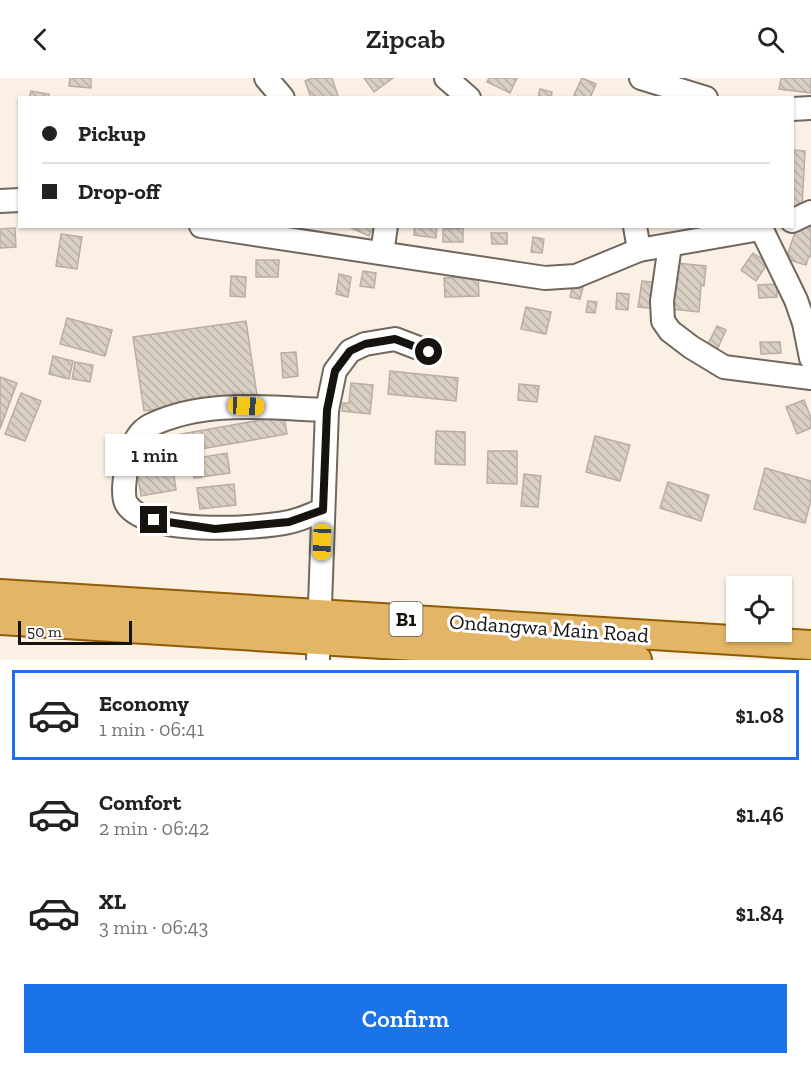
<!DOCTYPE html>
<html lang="en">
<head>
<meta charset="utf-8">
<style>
	body { margin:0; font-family:"Zilla Slab",serif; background:#f2f2f2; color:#222; height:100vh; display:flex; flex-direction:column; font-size:22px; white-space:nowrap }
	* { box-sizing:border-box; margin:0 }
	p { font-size:20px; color:#767676 }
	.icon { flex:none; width:33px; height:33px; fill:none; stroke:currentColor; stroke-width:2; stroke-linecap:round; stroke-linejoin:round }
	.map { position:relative; height:582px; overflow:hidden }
	.panel { display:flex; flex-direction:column; background:#fff; flex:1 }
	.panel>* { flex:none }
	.guide { position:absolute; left:18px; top:18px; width:776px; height:132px; border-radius:0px; box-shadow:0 2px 4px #0004; display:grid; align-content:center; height:132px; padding:0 24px; background:#fff }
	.fabs { position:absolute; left:726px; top:498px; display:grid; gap:12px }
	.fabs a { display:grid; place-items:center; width:66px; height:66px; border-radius:0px; background:#fff; box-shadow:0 2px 4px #0004; font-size:30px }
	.scale { position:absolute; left:18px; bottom:15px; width:114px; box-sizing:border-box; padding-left:6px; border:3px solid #16130f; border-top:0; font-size:16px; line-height:21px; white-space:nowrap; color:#16130f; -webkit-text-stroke:4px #fff; paint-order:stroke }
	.end { position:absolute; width:27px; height:27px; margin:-14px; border:8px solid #16130f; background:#fff; box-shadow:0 0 0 3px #fff }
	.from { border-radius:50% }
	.bubble { position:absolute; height:42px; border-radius:0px; background:#fff; box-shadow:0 2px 4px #0004; font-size:20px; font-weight:600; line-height:42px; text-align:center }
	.car { position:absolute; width:18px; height:36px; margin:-18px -9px; border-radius:8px; box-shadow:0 0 4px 2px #0007; background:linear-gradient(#f5c518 24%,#345 0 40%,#f5c518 0 76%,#345 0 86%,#f5c518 0) }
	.guide b { display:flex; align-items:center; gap:21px; height:57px; font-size:22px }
	.guide b+b { border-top:2px solid #e0e0e0 }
	.guide i { width:15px; height:15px; background:#222 }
	ul { padding:10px 0 0; list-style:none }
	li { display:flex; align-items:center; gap:18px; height:90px; margin:0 12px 9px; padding:0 12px; border:3px solid transparent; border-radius:0px }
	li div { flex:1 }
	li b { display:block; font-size:22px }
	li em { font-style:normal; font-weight:600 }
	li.active { border-color:#1a73e8 }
	li>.icon { width:54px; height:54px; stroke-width:1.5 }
	.action { display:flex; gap:12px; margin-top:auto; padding:12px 24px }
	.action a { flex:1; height:69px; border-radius:0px; background:#1a73e8; color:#fff; font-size:24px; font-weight:600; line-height:69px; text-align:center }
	header { display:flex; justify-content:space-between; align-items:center; height:78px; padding:0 24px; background:#fff; font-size:27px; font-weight:600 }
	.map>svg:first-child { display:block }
	.building { fill:url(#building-back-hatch); stroke:#b9aea3; stroke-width:1.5 }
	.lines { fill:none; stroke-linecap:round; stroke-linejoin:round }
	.minor-casing { stroke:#71675d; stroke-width:26 }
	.major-casing { stroke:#8f5c05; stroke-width:32 }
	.minor { stroke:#fff; stroke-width:22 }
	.major { stroke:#e3b566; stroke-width:28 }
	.route { stroke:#16130f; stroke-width:8 }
	.labels { text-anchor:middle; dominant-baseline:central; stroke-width:6; stroke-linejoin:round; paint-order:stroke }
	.shield { fill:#fff; stroke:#5c5a57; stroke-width:1.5 }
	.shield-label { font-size:20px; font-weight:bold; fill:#16130f }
	.street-label { font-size:21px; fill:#16130f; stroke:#fff }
</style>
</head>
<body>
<header><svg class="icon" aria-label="back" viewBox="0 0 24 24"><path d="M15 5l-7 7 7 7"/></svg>Zipcab<svg class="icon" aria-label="search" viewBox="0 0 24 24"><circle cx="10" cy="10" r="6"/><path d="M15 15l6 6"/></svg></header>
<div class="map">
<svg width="811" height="582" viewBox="0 0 811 582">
	<defs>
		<pattern id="building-back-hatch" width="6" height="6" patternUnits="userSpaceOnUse" patternTransform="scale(1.5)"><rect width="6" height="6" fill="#dacfc3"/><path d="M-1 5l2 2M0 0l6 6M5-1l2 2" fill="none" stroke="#bab1a6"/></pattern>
	</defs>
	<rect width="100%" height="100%" fill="#fbf0e4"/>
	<g class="building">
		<path d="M70,0h21v10l-22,-2z"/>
		<path d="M312,0h20l6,18 -27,2 -6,-17z"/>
		<path d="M364,0h29l-19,14z"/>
		<path d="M489,0h28l-7,15 -23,-11z"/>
		<path d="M582,0l14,6 -6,14h-11l-5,-3z"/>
		<path d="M781,0h30v15l-32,-4z"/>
		<path d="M540,11l12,3 -1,6h-13z"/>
		<path d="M31,13l18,3 -1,4h-19z"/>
		<path d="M792,72l13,1 -3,56 -10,-1z"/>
		<path d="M799,142l12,4v33l-2,-1 -3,9 -20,-6z"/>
		<path d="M347,148h26l-4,10z"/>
		<path d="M415,148h22l-1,12 -22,-3z"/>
		<path d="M15,150l1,19 -16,1v-19z"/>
		<path d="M463,150v14h-20v-13z"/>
		<path d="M491,155h16v11h-15z"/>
		<path d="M61,156l21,3 -5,32 -21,-3z"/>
		<path d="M533,159l11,2 -2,14 -11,-1z"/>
		<path d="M753,175l15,10 -12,18 -15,-11z"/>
		<path d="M256,182h23l-1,17h-22z"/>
		<path d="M676,185l30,3 -2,20 -3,-1 -2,27 -27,-3z"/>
		<path d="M363,193l13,2 -2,15 -14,-2z"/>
		<path d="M339,196l12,3 -3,20 -12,-3z"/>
		<path d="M231,198l15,1 -1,20 -15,-1z"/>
		<path d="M478,198l1,20 -34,1 -1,-19z"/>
		<path d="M642,203l18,2 -3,26 -19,-2z"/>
		<path d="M573,206l10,3 -3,12 -10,-2z"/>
		<path d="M777,206v13l-18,1 -1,-13z"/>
		<path d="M617,215l12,1 -1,16 -12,-1z"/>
		<path d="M588,223l9,1 -2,11 -9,-1z"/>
		<path d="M526,229l25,5 -5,22 -25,-5z"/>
		<path d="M67,240l45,12 -7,26 -45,-12z"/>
		<path d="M246,243l11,74 -113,16 -11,-74z"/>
		<path d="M717,248l9,4 -9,20 -10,-4z"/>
		<path d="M760,264h20l1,11 -20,1z"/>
		<path d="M296,274l2,24 -15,2 -2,-25z"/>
		<path d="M53,278l20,5 -4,18 -20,-5z"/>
		<path d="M75,284l18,3 -3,17 -18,-3z"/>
		<path d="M390,293l68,7 -2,23 -68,-7z"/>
		<path d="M0,299l17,6 -17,46z"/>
		<path d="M351,305l22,2 -3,29 -28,-3 1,-8h6z"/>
		<path d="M519,306l20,2 -2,16 -19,-2z"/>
		<path d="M21,315l20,8 -16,40 -20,-7z"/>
		<path d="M804,322l7,18v10l-14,6 -11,-27z"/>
		<path d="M284,338l3,18 -109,19 -3,-18z"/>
		<path d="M436,353l29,1v33l-30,-1z"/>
		<path d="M595,358l35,9 -10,36 -34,-9z"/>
		<path d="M488,373h29v33l-30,-1z"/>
		<path d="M227,375l3,20 -36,5 -3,-19z"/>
		<path d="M172,385l4,27 -35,6 -4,-27z"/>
		<path d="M765,390l46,13v19l-6,23 -51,-14z"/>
		<path d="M524,396l17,2 -3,31 -17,-1z"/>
		<path d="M668,404l41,13 -8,26 -41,-13z"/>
		<path d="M234,406l2,21 -36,4 -3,-21z"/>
	</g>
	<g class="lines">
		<g class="minor-casing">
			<g id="minor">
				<path d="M266,0l17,20"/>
				<path d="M446,0l23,20"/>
				<path d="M641,0l65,20"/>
				<path d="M792,31l19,-1"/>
				<path d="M0,123l20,-1"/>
				<path d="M792,143l19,-9"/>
				<path d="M201,148l344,52 31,-2 63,-26 121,-21"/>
				<path d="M635,148l4,24"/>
				<path d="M760,148l36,74 8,23 7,35"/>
				<path d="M670,167l-8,56 1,20 7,10 21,16 33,20 87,11"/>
				<path d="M382,175l4,-27"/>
				<path d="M323,432c-11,4 -23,10 -34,12 -32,7 -145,14 -163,-19 -4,-8 -1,-28 1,-37 3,-16 9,-34 24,-41 54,-26 118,-17 176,-15"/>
				<path d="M318,582l9,-250 8,-39 15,-20 15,-7 30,-5 34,13"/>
			</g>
		</g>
		<g class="major-casing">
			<g id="major">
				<path d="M0,516l811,51"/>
				<path d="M0,542l637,40"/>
			</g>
		</g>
		<use href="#minor" class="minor"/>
		<use href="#major" class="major"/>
	</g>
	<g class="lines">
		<path class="route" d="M154,442l61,9 74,-7 34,-12 4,-100 8,-39 15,-20 15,-7 30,-5 34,13"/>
	</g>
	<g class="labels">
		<rect class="shield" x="389.5" y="524" width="33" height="34" rx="4.5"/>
		<g class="shield-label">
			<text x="406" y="541">B1</text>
		</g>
		<g class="street-label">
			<text transform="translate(549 550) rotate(4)">Ondangwa Main Road</text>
		</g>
	</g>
</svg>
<div class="fabs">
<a><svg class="icon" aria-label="locate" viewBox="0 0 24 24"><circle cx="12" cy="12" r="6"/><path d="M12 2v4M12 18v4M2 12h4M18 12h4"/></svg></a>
</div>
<div class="scale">50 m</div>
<i class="end from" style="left:429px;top:274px"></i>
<i class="end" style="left:154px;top:442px"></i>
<div class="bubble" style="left:105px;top:356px;width:99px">1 min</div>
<i class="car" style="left:246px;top:328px;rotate:93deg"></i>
<i class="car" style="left:322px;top:464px;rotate:182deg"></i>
<div class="guide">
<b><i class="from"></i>Pickup</b>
<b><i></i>Drop-off</b>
</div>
</div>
<section class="panel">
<ul>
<li class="active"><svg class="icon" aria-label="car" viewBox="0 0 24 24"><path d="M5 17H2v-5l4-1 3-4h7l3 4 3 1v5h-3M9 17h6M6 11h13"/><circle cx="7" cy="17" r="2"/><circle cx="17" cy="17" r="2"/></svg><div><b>Economy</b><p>1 min · 06:41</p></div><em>$1.08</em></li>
<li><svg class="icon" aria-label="car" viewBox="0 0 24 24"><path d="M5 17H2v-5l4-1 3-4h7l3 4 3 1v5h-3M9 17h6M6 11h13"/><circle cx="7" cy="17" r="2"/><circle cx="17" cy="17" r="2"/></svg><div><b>Comfort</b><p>2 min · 06:42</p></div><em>$1.46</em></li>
<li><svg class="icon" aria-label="car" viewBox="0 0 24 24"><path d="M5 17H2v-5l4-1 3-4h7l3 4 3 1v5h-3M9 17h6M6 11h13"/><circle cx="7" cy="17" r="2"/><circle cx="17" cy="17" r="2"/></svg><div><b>XL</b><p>3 min · 06:43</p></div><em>$1.84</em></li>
</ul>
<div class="action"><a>Confirm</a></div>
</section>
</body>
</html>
